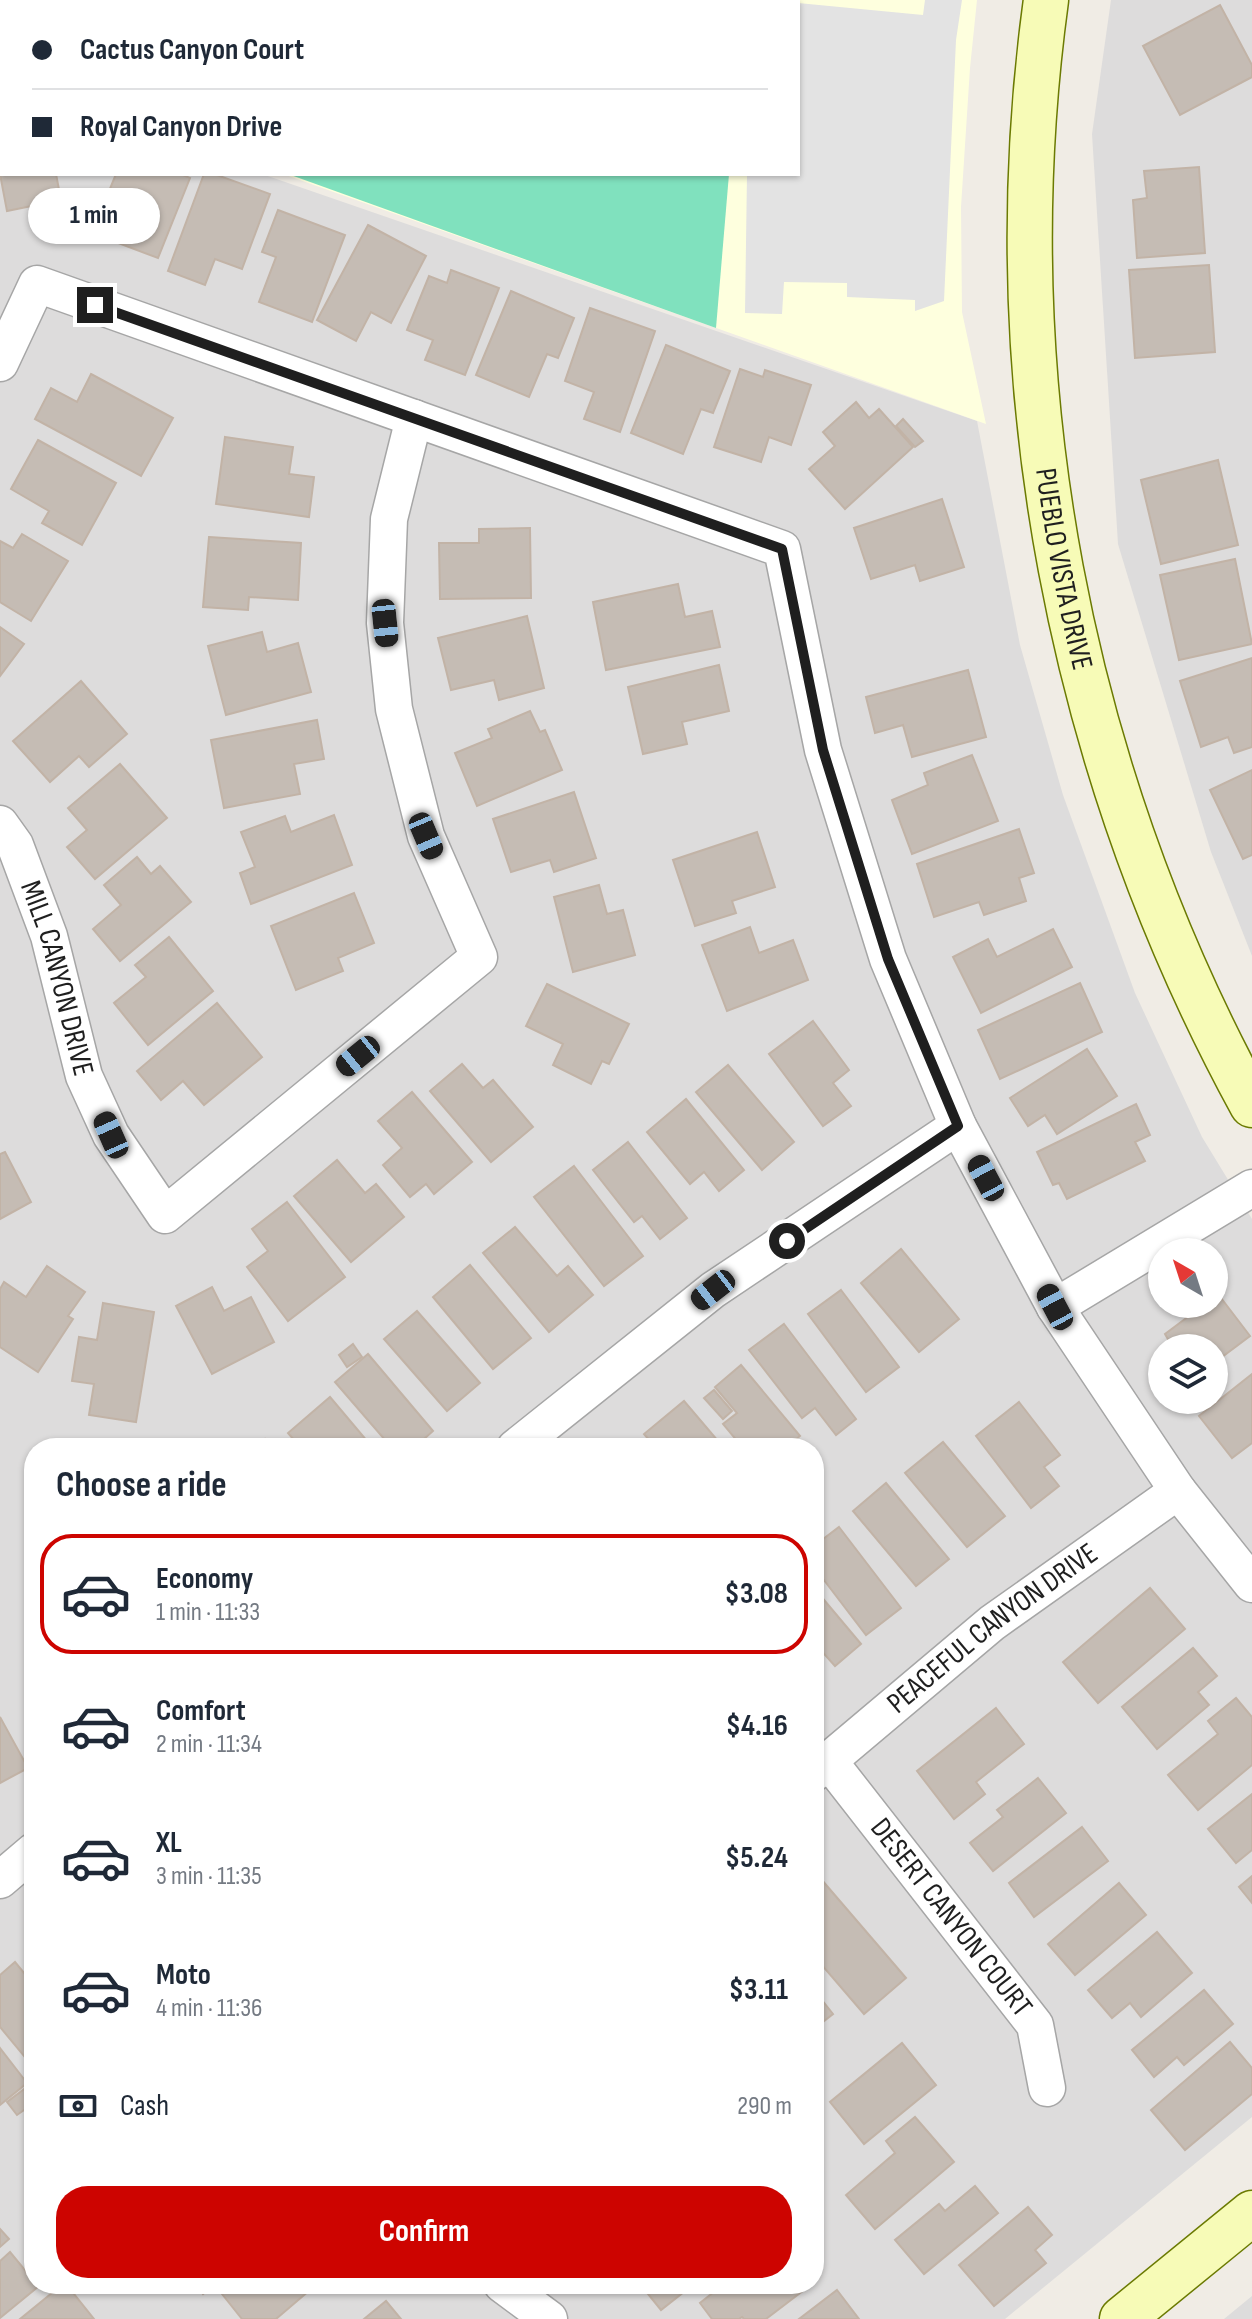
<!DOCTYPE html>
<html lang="en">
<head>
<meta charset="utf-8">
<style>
	body { margin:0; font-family:"Sofia Sans Condensed",sans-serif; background:#f6f6f7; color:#1f2937; height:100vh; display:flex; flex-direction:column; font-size:30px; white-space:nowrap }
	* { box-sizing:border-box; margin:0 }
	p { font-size:26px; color:#747a83 }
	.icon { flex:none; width:44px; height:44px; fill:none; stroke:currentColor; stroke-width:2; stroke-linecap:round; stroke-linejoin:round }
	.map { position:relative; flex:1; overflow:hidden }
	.drawer { position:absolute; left:24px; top:1438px; width:800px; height:856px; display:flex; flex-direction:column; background:#fff; border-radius:32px; box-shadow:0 2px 6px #0004 }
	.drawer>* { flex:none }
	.hud { position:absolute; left:0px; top:0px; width:800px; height:176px; box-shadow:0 2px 6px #0004; display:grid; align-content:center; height:176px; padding:0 32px; background:#fff }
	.needle { width:52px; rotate:321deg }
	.fabs { position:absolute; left:1148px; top:1238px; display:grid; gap:16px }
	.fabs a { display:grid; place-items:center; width:80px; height:80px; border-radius:50%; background:#fff; box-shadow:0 2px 6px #0004; font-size:40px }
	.end { position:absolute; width:36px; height:36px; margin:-18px; border:10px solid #1f1f1f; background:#fff; box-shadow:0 0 0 4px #fff }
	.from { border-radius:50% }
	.bubble { position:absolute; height:56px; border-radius:28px; background:#fff; box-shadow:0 2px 6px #0004; font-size:26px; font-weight:700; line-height:56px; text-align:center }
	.car { position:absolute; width:24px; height:48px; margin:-24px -12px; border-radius:10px; box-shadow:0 0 6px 2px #0007; background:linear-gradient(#222 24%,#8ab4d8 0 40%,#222 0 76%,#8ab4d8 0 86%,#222 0) }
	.hud b { display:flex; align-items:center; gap:28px; height:76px; font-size:30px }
	.hud b+b { border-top:2px solid #e0e1e3 }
	.hud i { width:20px; height:20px; background:#1f2937 }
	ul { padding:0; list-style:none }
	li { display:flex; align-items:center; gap:24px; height:120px; margin:0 16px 12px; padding:0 16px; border:4px solid transparent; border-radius:32px }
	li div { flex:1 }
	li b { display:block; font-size:30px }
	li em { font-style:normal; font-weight:700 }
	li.on { border-color:#cd0400 }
	li>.icon { width:72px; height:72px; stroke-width:1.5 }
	h2 { padding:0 32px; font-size:36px; line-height:96px }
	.pay { display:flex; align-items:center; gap:20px; height:88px; padding:0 32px; font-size:30px }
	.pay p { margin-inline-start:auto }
	.primary-button { display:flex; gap:16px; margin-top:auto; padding:16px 32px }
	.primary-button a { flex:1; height:92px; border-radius:32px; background:#cd0400; color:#fff; font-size:32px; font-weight:700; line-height:92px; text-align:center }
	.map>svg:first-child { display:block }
	.residential { fill:#dddcdc; fill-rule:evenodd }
	.education { fill:#feffde }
	.park { fill:#c0fbc6 }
	.pitch { fill:#80e1be }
	.parking { fill:#e3e3e3 }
	.building { fill:#c5bcb4; stroke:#c2b3a6; stroke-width:2 }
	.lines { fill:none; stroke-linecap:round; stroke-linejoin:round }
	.street-casing { stroke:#a6a6a6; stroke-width:39 }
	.secondary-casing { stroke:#6b7a02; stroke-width:47 }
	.street { stroke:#fff; stroke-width:36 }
	.secondary { stroke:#f7fbb7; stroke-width:44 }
	.route { stroke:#1f1f1f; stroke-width:10 }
	.labels { text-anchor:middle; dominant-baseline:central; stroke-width:6; stroke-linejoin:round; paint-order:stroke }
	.street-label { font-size:30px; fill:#1f1f1f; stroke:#fff }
</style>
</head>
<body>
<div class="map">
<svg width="1252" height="2319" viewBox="0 0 1252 2319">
	<rect width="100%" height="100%" fill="#f0ece5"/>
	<g class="residential">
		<path d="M1111,0h141v956l-41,-104 -93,-308 -26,-410z"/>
		<path d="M0,84l2,90h260l715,247 43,224 43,150 72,198 67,144 50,82v898l-247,202h-1005zM1162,1252h52v52h-52zM1162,1348h52v52h-52zM34,1448h780v836h-780z"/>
		<path d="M1252,2296v23h-28z"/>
	</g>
	<path class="education" d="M0,0h977l-7,68 -9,139 1,105 24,112 -703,-250h515v-172h-796v72z"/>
	<path class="park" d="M0,0h222l-220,2v69z"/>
	<g class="pitch">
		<path d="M222,0h522l-523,2z"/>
		<path d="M288,174h441l-13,154z"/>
	</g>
	<path class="parking" d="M925,0h37l-6,40 -12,261 -29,10v-11l-68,-3v-14l-63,-1 -2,32 -37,-1 2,-139h51v-171l125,12z"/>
	<g class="building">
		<path d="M1220,5l32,60v12l-72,38 -37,-69z"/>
		<path d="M0,120h2v54h54l5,26 -54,11 -7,-37z"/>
		<path d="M1199,167l6,86 -68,5 -4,-58 14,-2 -3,-27z"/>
		<path d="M116,174h65l9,4 -32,80 -40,-15 13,-32 -26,-10z"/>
		<path d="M204,174h10l56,20 -28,75 -27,-10 -10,26 -37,-14z"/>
		<path d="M278,210l67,25 -33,87 -53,-20 17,-45 -14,-5z"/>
		<path d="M368,225l58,31 -35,67 -20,-11 -15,29 -39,-21z"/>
		<path d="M1209,265l6,87 -80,6 -6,-88z"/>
		<path d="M451,270l48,18 -34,87 -40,-15 8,-20 -26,-10 22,-54 18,7z"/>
		<path d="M511,291l63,27 -16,40 -11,-4 -18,43 -53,-22z"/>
		<path d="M590,308l65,23 -35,101 -36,-13 10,-27 -29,-11z"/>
		<path d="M666,345l64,26 -17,42 -12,-4 -18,45 -52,-21z"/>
		<path d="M740,369l23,8 2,-7 46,15 -20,60 -22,-8 -8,25 -47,-15z"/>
		<path d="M91,374l82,44 -32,58 -106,-57 16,-31 26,14z"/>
		<path d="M856,402l13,16 10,-9 34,38 -68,62 -36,-40 26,-23 -12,-14z"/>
		<path d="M903,419l20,22 -8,6 -19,-21z"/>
		<path d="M225,437l68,10 -4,27 25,3 -5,40 -93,-13z"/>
		<path d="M38,440l78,43 -34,62 -40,-22 7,-12 -38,-22z"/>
		<path d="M1218,460l20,85 -77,19 -20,-84z"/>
		<path d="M942,499l22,68 -44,14 -5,-16 -44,14 -17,-51z"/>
		<path d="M530,528l1,70 -91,1 -1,-56h40v-14z"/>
		<path d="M22,534l46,27 -37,60 -31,-19v-61l13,7z"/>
		<path d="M209,537l92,6 -3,57 -49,-3 -1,13 -45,-3z"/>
		<path d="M1235,559l17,85 -73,16 -19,-85z"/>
		<path d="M678,584l7,33 27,-6 8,36 -114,23 -13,-68z"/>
		<path d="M527,616l17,72 -45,12 -5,-20 -43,10 -13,-52z"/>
		<path d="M0,627l24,17 -24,32z"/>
		<path d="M262,632l5,20 31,-9 13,49 -85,23 -18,-69z"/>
		<path d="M1252,658v89l-18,6 -6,-16 -27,10 -21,-66z"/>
		<path d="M719,665l10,46 -47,11 5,22 -44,10 -15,-67z"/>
		<path d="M968,670l18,67 -74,20 -9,-32 -28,8 -9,-36z"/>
		<path d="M81,681l46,53 -38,33 -10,-11 -29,26 -37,-41z"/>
		<path d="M530,711l10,21 5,-2 17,40 -85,36 -22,-53 37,-15 -4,-9z"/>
		<path d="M317,720l7,39 -30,5 6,30 -76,14 -13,-68z"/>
		<path d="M972,755l26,66 -86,33 -20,-54 36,-15 -4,-12z"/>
		<path d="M120,764l47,54 -72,61 -28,-32 20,-17 -19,-22z"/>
		<path d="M1252,770v85l-9,4 -33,-69z"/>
		<path d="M574,792l22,66 -42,14 -4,-12 -39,12 -18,-53z"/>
		<path d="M334,815l18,50 -101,39 -11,-31 15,-6 -14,-35 44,-16 6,16z"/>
		<path d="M1019,829l15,44 -15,5 7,23 -42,14 -5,-13 -45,15 -17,-53z"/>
		<path d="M757,832l18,55 -43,14 4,12 -41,13 -22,-66z"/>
		<path d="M137,857l14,17 9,-8 31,36 -71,59 -27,-32 28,-24 -17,-20z"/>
		<path d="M599,885l8,29 16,-4 12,45 -62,17 -19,-75z"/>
		<path d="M354,893l20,50 -36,15 5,13 -47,19 -25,-64z"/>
		<path d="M750,927l9,26 34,-13 15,40 -81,31 -25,-66z"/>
		<path d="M1053,929l19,38 -91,46 -28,-56 35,-18 9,18z"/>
		<path d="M169,937l44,54 -65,54 -34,-42 32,-26 -11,-12z"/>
		<path d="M1080,983l22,49 -102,47 -22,-49z"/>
		<path d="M547,984l82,40 -20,40 -7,-3 -11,23 -38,-19 10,-21 -37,-18z"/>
		<path d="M217,1003l45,54 -58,48 -21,-24 -22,19 -24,-29z"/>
		<path d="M813,1021l36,49 -16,13 18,23 -28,20 -54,-72z"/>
		<path d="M1087,1049l30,47 -60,38 -12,-19 -17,11 -18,-28z"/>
		<path d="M462,1064l21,24 10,-8 40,47 -42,35 -61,-71z"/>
		<path d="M728,1065l66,77 -32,28 -66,-78z"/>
		<path d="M412,1092l60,70 -38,32 -8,-10 -16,13 -27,-32 19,-17 -24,-27z"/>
		<path d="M686,1099l58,71 -25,21 -15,-19 -14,12 -43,-52z"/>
		<path d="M1136,1104l14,31 -15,7 10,19 -78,38 -8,-16 -6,2 -16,-33z"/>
		<path d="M628,1142l59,76 -27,21 -18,-23 -8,6 -41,-52z"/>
		<path d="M5,1152l26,50 -31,17v-65z"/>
		<path d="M337,1160l28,33 11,-9 28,33 -53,45 -57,-66z"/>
		<path d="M574,1166l69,90 -39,30 -70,-89z"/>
		<path d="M287,1202l58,75 -57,44 -41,-54 21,-16 -16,-22z"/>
		<path d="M515,1227l42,49 11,-10 25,29 -44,37 -66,-79z"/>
		<path d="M901,1249l58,70 -40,33 -58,-69z"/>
		<path d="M470,1265l61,73 -38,31 -60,-72z"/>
		<path d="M47,1266l38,26 -17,24 5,3 -35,53 -38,-25v-58l4,-7 22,15z"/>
		<path d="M212,1287l12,24 27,-14 23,45 -62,32 -36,-68z"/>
		<path d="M841,1290l58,77 -33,25 -58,-78z"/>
		<path d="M1218,1294l32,42 -36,27v-15h-41l-8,-14 40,-30h9v-7z"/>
		<path d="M103,1303l51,9 -18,110 -47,-7 5,-31 -22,-3 7,-44 18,3z"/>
		<path d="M417,1311l63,72 -33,28 -63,-72z"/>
		<path d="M784,1324l72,95 -20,16 -21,-27 -13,10 -53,-68z"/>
		<path d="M353,1344l9,13 -15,10 -8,-12z"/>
		<path d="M368,1354l65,77 -19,17h-22l-57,-66z"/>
		<path d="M741,1365l59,71 -14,12h-43l-20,-24 14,-11 -22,-26z"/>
		<path d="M1252,1374v69l-20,15 -33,-42z"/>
		<path d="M714,1390l18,21 -9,8 -19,-21z"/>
		<path d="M330,1397l43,51h-72l-13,-15z"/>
		<path d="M684,1401l40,47h-68l-12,-14z"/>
		<path d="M1019,1402l41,53 -16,12 15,19 -28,22 -55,-72z"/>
		<path d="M265,1439l7,9h-17z"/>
		<path d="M943,1442l62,74 -38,31 -62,-74z"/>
		<path d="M886,1483l63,76 -33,27 -63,-75z"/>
		<path d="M839,1527l62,81 -35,27 -52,-68v-21z"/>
		<path d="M814,1588l47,56 -26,22 -16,-18 -5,4z"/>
		<path d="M1150,1588l35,41 -87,74 -35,-41z"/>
		<path d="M1193,1648l24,28 -19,16 11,13 -52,44 -35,-42z"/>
		<path d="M1236,1698l16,19v48l-54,45 -30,-35 50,-41 -10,-13z"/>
		<path d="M996,1708l28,36 -48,38 9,12 -31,25 -37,-48z"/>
		<path d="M0,1717l28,51 -28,15z"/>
		<path d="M1038,1778l28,35 -73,58 -23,-28 33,-26 -6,-7z"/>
		<path d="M1252,1794v56l-16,13 -28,-34z"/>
		<path d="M1082,1827l26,34 -74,56 -25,-34z"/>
		<path d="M1252,1876v27l-13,-16z"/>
		<path d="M821,1879l85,99 -42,36 -50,-58v-71z"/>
		<path d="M1119,1883l27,32 -71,60 -27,-31z"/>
		<path d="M1157,1932l35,41 -51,44 -11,-14 -18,15 -24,-28z"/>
		<path d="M15,1962l19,23v83l-34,-41v-52z"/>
		<path d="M814,1990l19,24 -19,15z"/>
		<path d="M1204,1990l29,34 -49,41 -7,-8 -23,20 -22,-27z"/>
		<path d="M1230,2042l22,26v26l-67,56 -34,-40z"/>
		<path d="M902,2043l34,42 -72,59 -34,-42z"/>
		<path d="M0,2048l27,35 -27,22z"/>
		<path d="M31,2084l3,4v15l-17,12 -10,-13z"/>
		<path d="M915,2117l39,45 -79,67 -29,-34 49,-42 -9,-12z"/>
		<path d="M975,2186l23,27 -74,61 -29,-34 44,-36 6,7z"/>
		<path d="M1028,2207l24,28 -17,15 11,13 -52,43 -35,-41z"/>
		<path d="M0,2229l9,10 -9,8z"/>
		<path d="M10,2252l24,29v3l5,2 -39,32v-57z"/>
		<path d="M63,2284h3l28,35h-74z"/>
		<path d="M195,2284h20l-12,10z"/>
		<path d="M234,2284h83l-41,35h-34l-20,-25z"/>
		<path d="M640,2284h54l-33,26z"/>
		<path d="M724,2284h76l4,6 -38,29h-22l-2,-2 -3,2h-27l-12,-16z"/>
		<path d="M837,2290l22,29h-60z"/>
		<path d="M386,2301l15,18h-37z"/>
	</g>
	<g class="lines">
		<g class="street-casing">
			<g id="street">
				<path d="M0,363l37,-79 745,265 41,201 65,209 70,167 97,181 123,184 74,93"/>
				<path id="s1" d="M0,824l15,21 34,91 35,140 27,59 54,80 314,-258 -53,-121 -32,-127 -9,-86 4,-104 25,-101"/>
				<path d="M1055,1307l197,-119"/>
				<path d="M515,1448l198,-158 245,-164"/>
				<path id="s2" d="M828,1760l207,265 12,63"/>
				<path id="s3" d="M814,1773l178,-150 186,-132"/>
				<path d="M0,1880l34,-29"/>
				<path d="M502,2284l47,35"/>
			</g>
		</g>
		<g class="secondary-casing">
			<g id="secondary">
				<path id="s4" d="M1046,0c-52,379 23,770 206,1105"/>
				<path d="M1122,2319l130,-106"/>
			</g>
		</g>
		<use href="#street" class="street"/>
		<use href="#secondary" class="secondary"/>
	</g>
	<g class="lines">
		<path class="route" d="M95,305l687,244 41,201 65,209 70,167 -171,115"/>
	</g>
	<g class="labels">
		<g class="street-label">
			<text stroke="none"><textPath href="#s4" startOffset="572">PUEBLO VISTA DRIVE</textPath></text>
			<text stroke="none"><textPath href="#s1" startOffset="166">MILL CANYON DRIVE</textPath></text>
			<text stroke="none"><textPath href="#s3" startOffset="230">PEACEFUL CANYON DRIVE</textPath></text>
			<text stroke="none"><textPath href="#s2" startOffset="200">DESERT CANYON COURT</textPath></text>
		</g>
	</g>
</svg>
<div class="fabs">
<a><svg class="needle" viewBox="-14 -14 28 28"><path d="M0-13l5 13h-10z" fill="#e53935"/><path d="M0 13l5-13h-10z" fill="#747a83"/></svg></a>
<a><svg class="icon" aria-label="layers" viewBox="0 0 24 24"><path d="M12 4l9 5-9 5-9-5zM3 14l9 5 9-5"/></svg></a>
</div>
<i class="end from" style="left:787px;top:1241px"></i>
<i class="end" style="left:95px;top:305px"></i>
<div class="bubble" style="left:28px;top:188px;width:132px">1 min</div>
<i class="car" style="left:385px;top:623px;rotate:174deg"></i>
<i class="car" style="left:426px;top:836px;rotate:157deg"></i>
<i class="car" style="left:358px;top:1056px;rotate:231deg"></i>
<i class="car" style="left:111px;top:1135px;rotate:336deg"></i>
<i class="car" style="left:986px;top:1178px;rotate:332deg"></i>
<i class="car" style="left:713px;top:1290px;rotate:232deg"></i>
<i class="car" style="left:1055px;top:1307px;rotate:332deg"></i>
<div class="hud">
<b><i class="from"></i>Cactus Canyon Court</b>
<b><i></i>Royal Canyon Drive</b>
</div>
<section class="drawer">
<h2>Choose a ride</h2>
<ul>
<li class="on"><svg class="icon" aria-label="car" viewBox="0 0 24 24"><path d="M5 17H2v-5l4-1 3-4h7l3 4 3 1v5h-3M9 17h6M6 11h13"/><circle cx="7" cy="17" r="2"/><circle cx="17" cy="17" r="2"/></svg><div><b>Economy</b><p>1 min · 11:33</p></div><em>$3.08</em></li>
<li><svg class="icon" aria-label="car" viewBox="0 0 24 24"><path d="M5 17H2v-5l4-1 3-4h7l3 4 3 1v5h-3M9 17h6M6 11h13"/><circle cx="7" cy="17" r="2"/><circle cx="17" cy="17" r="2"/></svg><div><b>Comfort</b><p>2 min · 11:34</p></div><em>$4.16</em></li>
<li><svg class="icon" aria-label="car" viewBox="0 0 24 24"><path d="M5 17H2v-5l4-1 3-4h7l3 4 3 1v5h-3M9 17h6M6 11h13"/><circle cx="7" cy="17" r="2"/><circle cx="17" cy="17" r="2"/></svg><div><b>XL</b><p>3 min · 11:35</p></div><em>$5.24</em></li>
<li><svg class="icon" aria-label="car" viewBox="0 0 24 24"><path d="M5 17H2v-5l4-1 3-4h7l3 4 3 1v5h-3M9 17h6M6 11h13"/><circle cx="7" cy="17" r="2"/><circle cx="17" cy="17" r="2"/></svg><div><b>Moto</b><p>4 min · 11:36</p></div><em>$3.11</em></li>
</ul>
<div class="pay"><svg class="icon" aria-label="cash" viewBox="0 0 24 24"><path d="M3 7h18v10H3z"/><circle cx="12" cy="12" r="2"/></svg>Cash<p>290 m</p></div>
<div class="primary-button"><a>Confirm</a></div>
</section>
</div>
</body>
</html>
